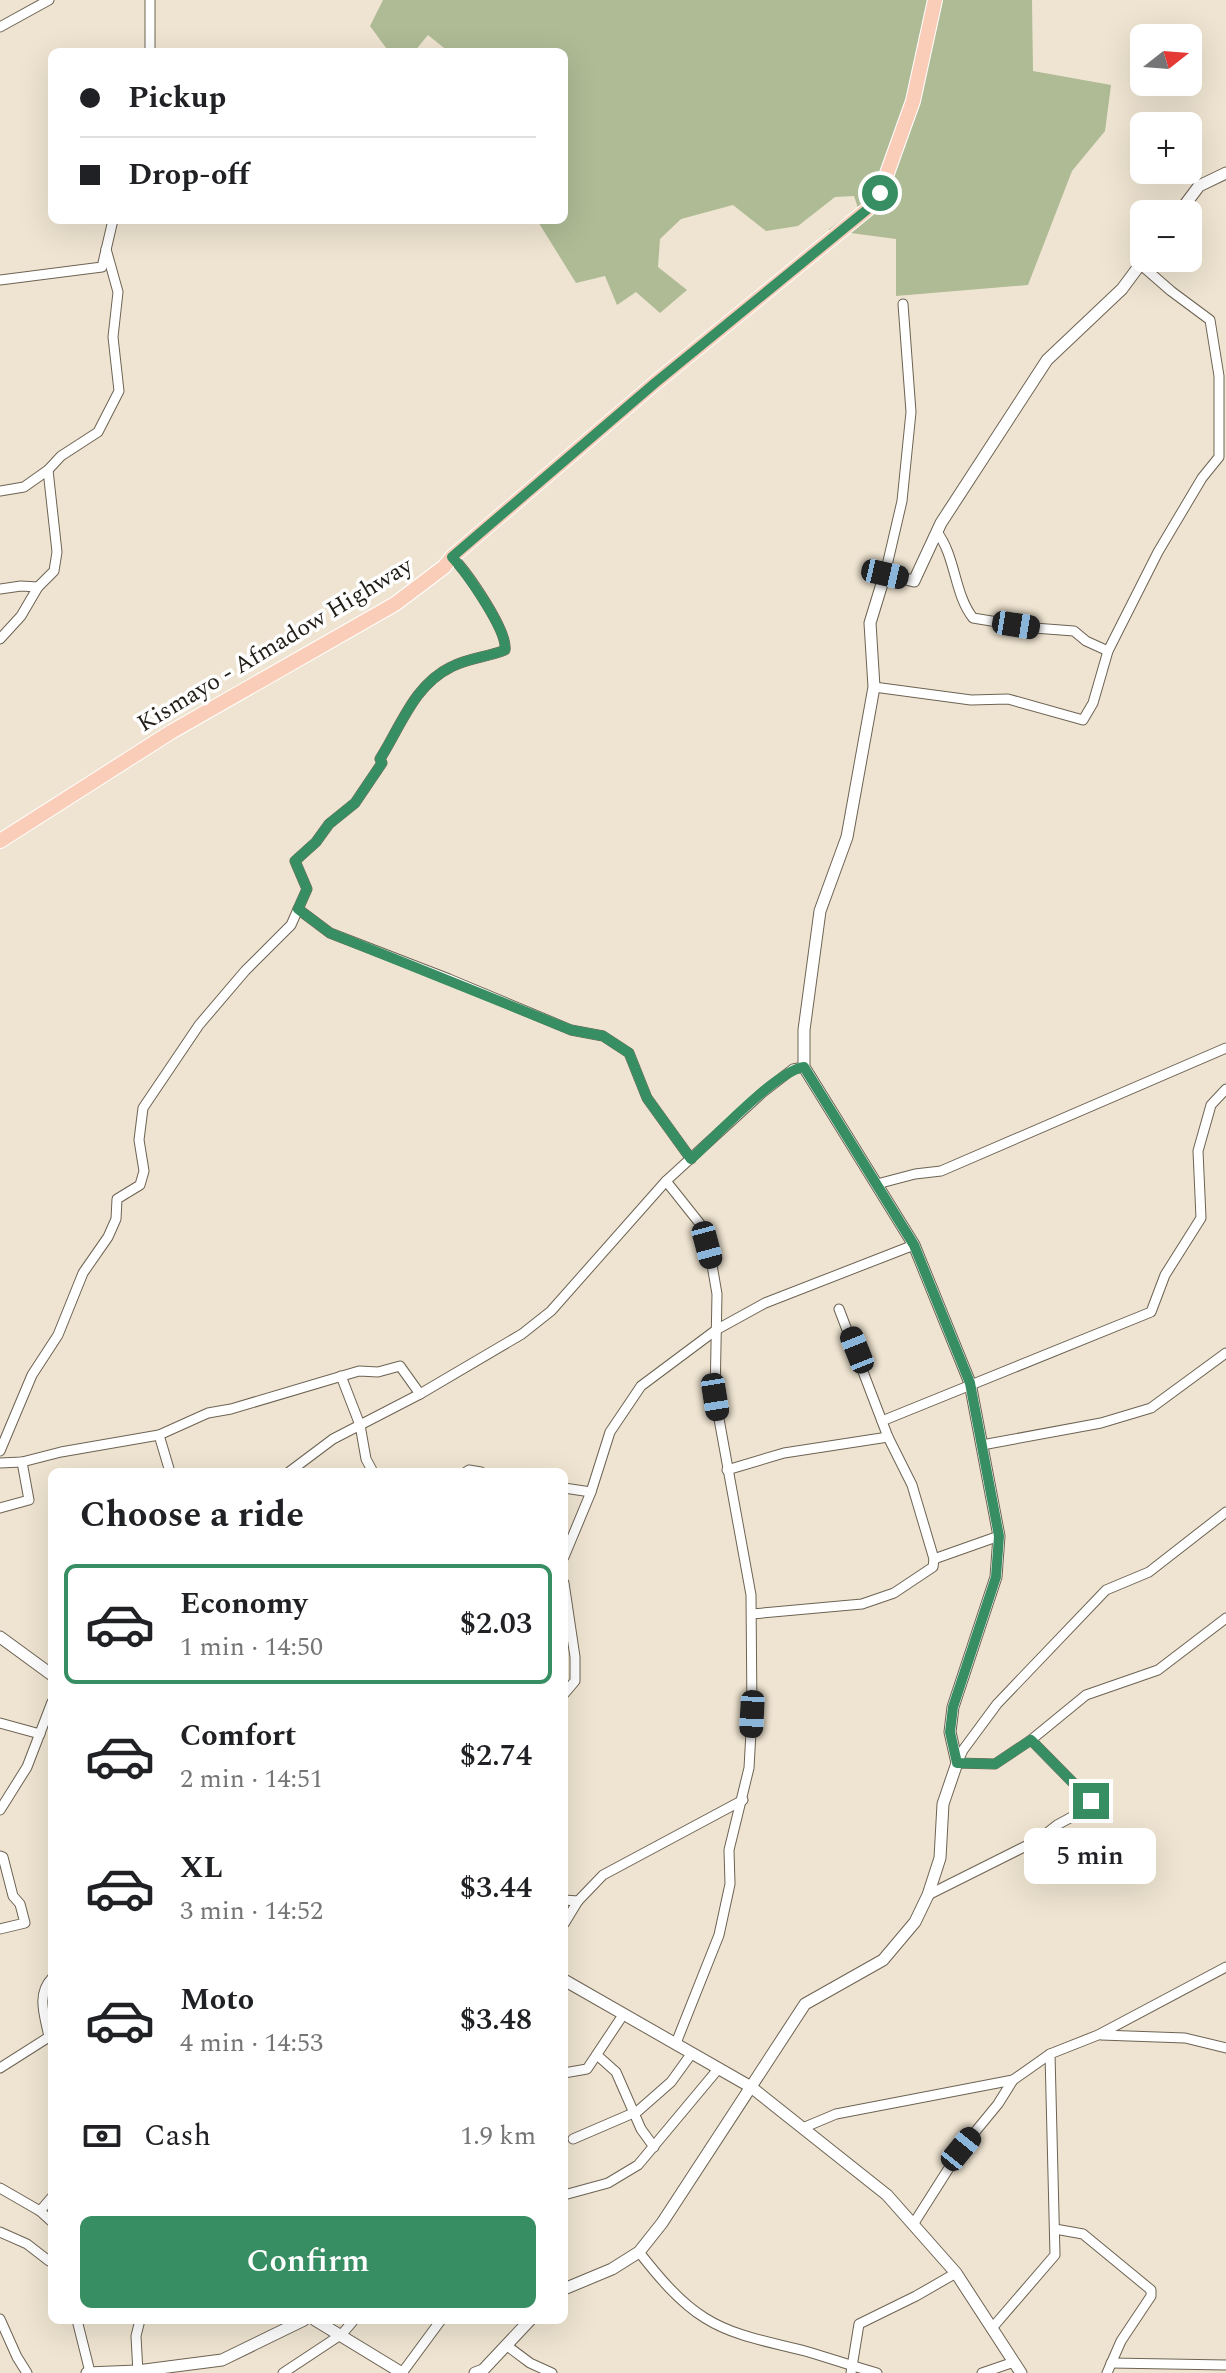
<!DOCTYPE html>
<html lang="en">
<head>
<meta charset="utf-8">
<style>
	body { margin:0; font-family:Spectral,serif; background:#f2f2f2; color:#202124; height:100vh; display:flex; flex-direction:column; font-size:30px; white-space:nowrap }
	* { box-sizing:border-box; margin:0 }
	p { font-size:26px; color:#757577 }
	.icon { flex:none; width:44px; height:44px; fill:none; stroke:currentColor; stroke-width:2; stroke-linecap:round; stroke-linejoin:round }
	.map { position:relative; flex:1; overflow:hidden }
	.panel { position:absolute; left:48px; top:1468px; width:520px; height:856px; display:flex; flex-direction:column; background:#fff; border-radius:12px; box-shadow:0 8px 32px #0002 }
	.panel>* { flex:none }
	.top-card { position:absolute; left:48px; top:48px; width:520px; height:176px; border-radius:12px; box-shadow:0 8px 32px #0002; display:grid; align-content:center; height:176px; padding:0 32px; background:#fff }
	.needle { width:52px; rotate:73deg }
	.buttons { position:absolute; left:1130px; top:24px; display:grid; gap:16px }
	.buttons a { display:grid; place-items:center; width:72px; height:72px; border-radius:12px; background:#fff; box-shadow:0 8px 32px #0002; font-size:40px }
	.end { position:absolute; width:36px; height:36px; margin:-18px; border:10px solid #378e62; background:#fff; box-shadow:0 0 0 4px #fff }
	.from { border-radius:50% }
	.bubble { position:absolute; height:56px; border-radius:12px; background:#fff; box-shadow:0 8px 32px #0002; font-size:26px; font-weight:600; line-height:56px; text-align:center }
	.car { position:absolute; width:24px; height:48px; margin:-24px -12px; border-radius:10px; box-shadow:0 0 6px 2px #0007; background:linear-gradient(#222 24%,#8ab4d8 0 40%,#222 0 76%,#8ab4d8 0 86%,#222 0) }
	.top-card b { display:flex; align-items:center; gap:28px; height:76px; font-size:30px }
	.top-card b+b { border-top:2px solid #e0e0e0 }
	.top-card i { width:20px; height:20px; background:#202124 }
	ul { padding:0; list-style:none }
	li { display:flex; align-items:center; gap:24px; height:120px; margin:0 16px 12px; padding:0 16px; border:4px solid transparent; border-radius:12px }
	li div { flex:1 }
	li b { display:block; font-size:30px }
	li em { font-style:normal; font-weight:600 }
	li.current { border-color:#378e62 }
	li>.icon { width:72px; height:72px; stroke-width:1.5 }
	h2 { padding:0 32px; font-size:36px; line-height:96px }
	.pay { display:flex; align-items:center; gap:20px; height:88px; padding:0 32px; font-size:30px }
	.pay p { margin-inline-start:auto }
	.button { display:flex; gap:16px; margin-top:auto; padding:16px 32px }
	.button a { flex:1; height:92px; border-radius:12px; background:#378e62; color:#fff; font-size:32px; font-weight:600; line-height:92px; text-align:center }
	.map>svg:first-child { display:block }
	.green { fill:#aebb95 }
	.lines { fill:none; stroke-linecap:round; stroke-linejoin:round }
	.minor-casing { stroke:#6d6353; stroke-width:11 }
	.tertiary-casing { stroke:#6d6353; stroke-width:13 }
	.primary-casing { stroke:#fff; stroke-width:16 }
	.minor { stroke:#fff; stroke-width:9 }
	.tertiary { stroke:#fff; stroke-width:11 }
	.primary { stroke:#facdb8; stroke-width:14 }
	.route { stroke:#378e62; stroke-width:10 }
	.labels { text-anchor:middle; dominant-baseline:central; stroke-width:7; stroke-linejoin:round; paint-order:stroke }
	.street-label { font-size:24px; fill:#211d16; stroke:#fff }
</style>
</head>
<body>
<div class="map">
<svg width="1226" height="2373" viewBox="0 0 1226 2373">
	<rect width="100%" height="100%" fill="#efe4d1"/>
	<path class="green" d="M383,0h649l1,71 78,14 -6,46 -33,40 -44,114 -132,11v-57l-68,-9 30,-22 -4,-12 -19,1 -37,29 -32,5 -33,-26 -52,14 -21,20 -2,28 29,23 -27,23 -24,-21 -19,13 -12,-29 -29,7 -39,-63h27v-168h-115l-21,-17 -14,17h-25l-19,-26z"/>
	<g class="lines">
		<g class="minor-casing">
			<g id="minor">
				<path d="M0,27l49,-27"/>
				<path d="M150,52v-52"/>
				<path d="M0,280l102,-13 11,-47"/>
				<path d="M0,491l24,-4 24,-17"/>
				<path d="M937,532c19,25 17,62 36,86l61,10 40,3 12,10 22,10"/>
				<path d="M885,574l17,-73 9,-89 -8,-108"/>
				<path d="M0,589l21,-3 17,1"/>
				<path d="M0,639l21,-23 17,-29 16,-16 3,-19 -9,-82 13,-14 37,-24 21,-41 -6,-54 5,-45 -12,-43"/>
				<path d="M874,687l97,13 37,-1 75,21 10,-17 15,-52 50,-99 44,-74 17,-21v-81l-9,-56 -39,-29 -31,-27"/>
				<path d="M298,909l32,24 119,46 122,51 32,6 26,17 18,45 44,61"/>
				<path d="M666,1181l35,44 11,40 5,29 -2,103 36,198 1,119 -3,54 -20,82 1,34 -11,51 -43,108"/>
				<path d="M877,1184l38,-10 26,-3 285,-123"/>
				<path d="M341,1376l19,49 6,34 7,13"/>
				<path d="M882,1421l269,-109 14,-37 36,-57 -3,-67 13,-46 15,-16"/>
				<path d="M159,1435l11,37"/>
				<path d="M982,1445l119,-22 50,-15 75,-55"/>
				<path d="M0,1451l32,-76 26,-40 25,-62 25,-36 8,-18 1,-20 23,-14 4,-14 -5,-31 4,-32 56,-83 46,-54 46,-46 16,-36 -12,-28 21,-19 13,-18 26,-21 27,-40 -2,-4c21,-33 34,-74 71,-92 17,-9 37,-10 54,-17 3,-19 -38,-78 -53,-93"/>
				<path d="M0,1463l22,-1 39,-10 98,-17 49,-22 23,-4 128,-38 19,1 22,-6 20,28"/>
				<path d="M727,1470l57,-17 104,-16"/>
				<path d="M289,1472l44,-33 87,-45 102,-60 29,-23 115,-130 96,-88 31,-24 11,-2"/>
				<path d="M466,1472l3,-2 12,2"/>
				<path d="M564,1488l27,4"/>
				<path d="M0,1508l29,-8 -7,-38"/>
				<path d="M1226,1512l-77,60 -43,18 -109,114 -34,46 -6,13 38,1 36,-24 55,-45 72,-25 68,-52"/>
				<path d="M564,1557l27,-65 19,-60 31,-46 75,-56 49,-27 149,-58"/>
				<path d="M934,1559l65,-23"/>
				<path d="M564,1583l11,74v24l-11,13"/>
				<path d="M752,1614l110,-10 32,-11 39,-26 1,-8 -22,-74 -24,-48 -49,-128"/>
				<path d="M0,1723l40,11"/>
				<path d="M0,1810l27,-43 25,-65"/>
				<path d="M0,1856l3,1 10,39 7,8 5,19 -25,6"/>
				<path d="M928,1895l110,-55 19,-15 35,-19 -1,-5 -60,-61"/>
				<path d="M564,1900l14,1 25,-26 140,-75"/>
				<path d="M564,1924l14,-23"/>
				<path d="M1101,2035l84,3 41,10"/>
				<path d="M49,2037c-4,-21 -13,-42 3,-59"/>
				<path d="M597,2055l19,17 25,57 13,18"/>
				<path d="M0,2068l52,-33"/>
				<path d="M564,2073l23,-4 36,-54"/>
				<path d="M805,2127l31,-13 177,-34 37,-26 48,-19 128,-68"/>
				<path d="M573,2139l65,-28 33,-29 21,-29"/>
				<path d="M0,2188l40,23 12,11"/>
				<path d="M564,2195l44,-12 30,-18 81,-97"/>
				<path d="M40,2211l12,-14"/>
				<path d="M914,2223l47,-74 37,-45 15,-24"/>
				<path d="M1055,2229l28,5 68,56v6l-30,45 -14,32"/>
				<path d="M0,2232l27,12 22,17 3,-1"/>
				<path d="M639,2252c18,23 40,50 66,66 30,19 66,24 100,33 24,7 47,15 72,22"/>
				<path d="M0,2319l17,38 10,16"/>
				<path d="M77,2320l13,52"/>
				<path d="M993,2327l62,-72 -5,-201"/>
				<path d="M506,2345l24,18 22,10"/>
				<path d="M1111,2363l115,2"/>
				<path d="M138,2373l-2,-37 4,-16"/>
				<path d="M283,2373l59,-39 12,-14"/>
				<path d="M402,2373l39,-53"/>
				<path d="M851,2373l8,-49 57,-28 40,-23"/>
				<path d="M982,2373l32,-11"/>
			</g>
		</g>
		<g class="tertiary-casing">
			<g id="tertiary">
				<path d="M1178,214l21,-28 27,-13"/>
				<path d="M0,1637l52,38"/>
				<path d="M564,1980l187,107 136,108 69,78 65,100"/>
				<path d="M564,2289l48,-20 27,-17 23,-29 143,-219 78,-44 32,-38 13,-27 12,-37 3,-54 14,-41 -7,-31 3,-25 43,-130 3,-41 -29,-153 -56,-138 -110,-178v-37l16,-119 27,-74 27,-150 -4,-64 15,-49 29,7 27,-58 106,-163 75,-71 23,-31"/>
				<path d="M315,2320l87,53"/>
				<path d="M87,2373l50,-2 85,-11 82,-40"/>
				<path d="M475,2373l8,-3 47,-50"/>
			</g>
		</g>
		<g class="primary-casing">
			<path id="primary" d="M0,841l171,-109 224,-128 49,-37 8,-10 203,-174 214,-175 11,-15 33,-92 22,-101"/>
		</g>
		<use href="#minor" class="minor"/>
		<use href="#tertiary" class="tertiary"/>
		<use href="#primary" class="primary"/>
	</g>
	<g class="lines">
		<path class="route" d="M880,193l-11,15 -214,175 -203,174c14,15 56,74 53,93 -17,7 -37,8 -54,17 -37,18 -50,59 -71,92l2,4 -27,40 -26,21 -13,18 -21,19 12,28 -9,20 32,24 241,97 32,6 26,17 18,45 44,61c23,-21 85,-88 113,-92l110,178 56,138 29,153 -3,41 -43,130 -3,25 7,31 38,1 36,-24 60,61"/>
	</g>
	<g class="labels">
		<g class="street-label">
			<text transform="translate(275 645) rotate(-31)">Kismayo - Afmadow Highway</text>
		</g>
	</g>
</svg>
<div class="buttons">
<a><svg class="needle" viewBox="-14 -14 28 28"><path d="M0-13l5 13h-10z" fill="#e53935"/><path d="M0 13l5-13h-10z" fill="#757577"/></svg></a>
<a>+</a>
<a>−</a>
</div>
<i class="end from" style="left:880px;top:193px"></i>
<i class="end" style="left:1091px;top:1801px"></i>
<div class="bubble" style="left:1024px;top:1828px;width:132px">5 min</div>
<i class="car" style="left:885px;top:574px;rotate:103deg"></i>
<i class="car" style="left:1016px;top:625px;rotate:99deg"></i>
<i class="car" style="left:707px;top:1245px;rotate:165deg"></i>
<i class="car" style="left:857px;top:1350px;rotate:338deg"></i>
<i class="car" style="left:715px;top:1397px;rotate:171deg"></i>
<i class="car" style="left:752px;top:1714px;rotate:183deg"></i>
<i class="car" style="left:961px;top:2149px;rotate:39deg"></i>
<div class="top-card">
<b><i class="from"></i>Pickup</b>
<b><i></i>Drop-off</b>
</div>
<section class="panel">
<h2>Choose a ride</h2>
<ul>
<li class="current"><svg class="icon" aria-label="car" viewBox="0 0 24 24"><path d="M5 17H2v-5l4-1 3-4h7l3 4 3 1v5h-3M9 17h6M6 11h13"/><circle cx="7" cy="17" r="2"/><circle cx="17" cy="17" r="2"/></svg><div><b>Economy</b><p>1 min · 14:50</p></div><em>$2.03</em></li>
<li><svg class="icon" aria-label="car" viewBox="0 0 24 24"><path d="M5 17H2v-5l4-1 3-4h7l3 4 3 1v5h-3M9 17h6M6 11h13"/><circle cx="7" cy="17" r="2"/><circle cx="17" cy="17" r="2"/></svg><div><b>Comfort</b><p>2 min · 14:51</p></div><em>$2.74</em></li>
<li><svg class="icon" aria-label="car" viewBox="0 0 24 24"><path d="M5 17H2v-5l4-1 3-4h7l3 4 3 1v5h-3M9 17h6M6 11h13"/><circle cx="7" cy="17" r="2"/><circle cx="17" cy="17" r="2"/></svg><div><b>XL</b><p>3 min · 14:52</p></div><em>$3.44</em></li>
<li><svg class="icon" aria-label="car" viewBox="0 0 24 24"><path d="M5 17H2v-5l4-1 3-4h7l3 4 3 1v5h-3M9 17h6M6 11h13"/><circle cx="7" cy="17" r="2"/><circle cx="17" cy="17" r="2"/></svg><div><b>Moto</b><p>4 min · 14:53</p></div><em>$3.48</em></li>
</ul>
<div class="pay"><svg class="icon" aria-label="cash" viewBox="0 0 24 24"><path d="M3 7h18v10H3z"/><circle cx="12" cy="12" r="2"/></svg>Cash<p>1.9 km</p></div>
<div class="button"><a>Confirm</a></div>
</section>
</div>
</body>
</html>
